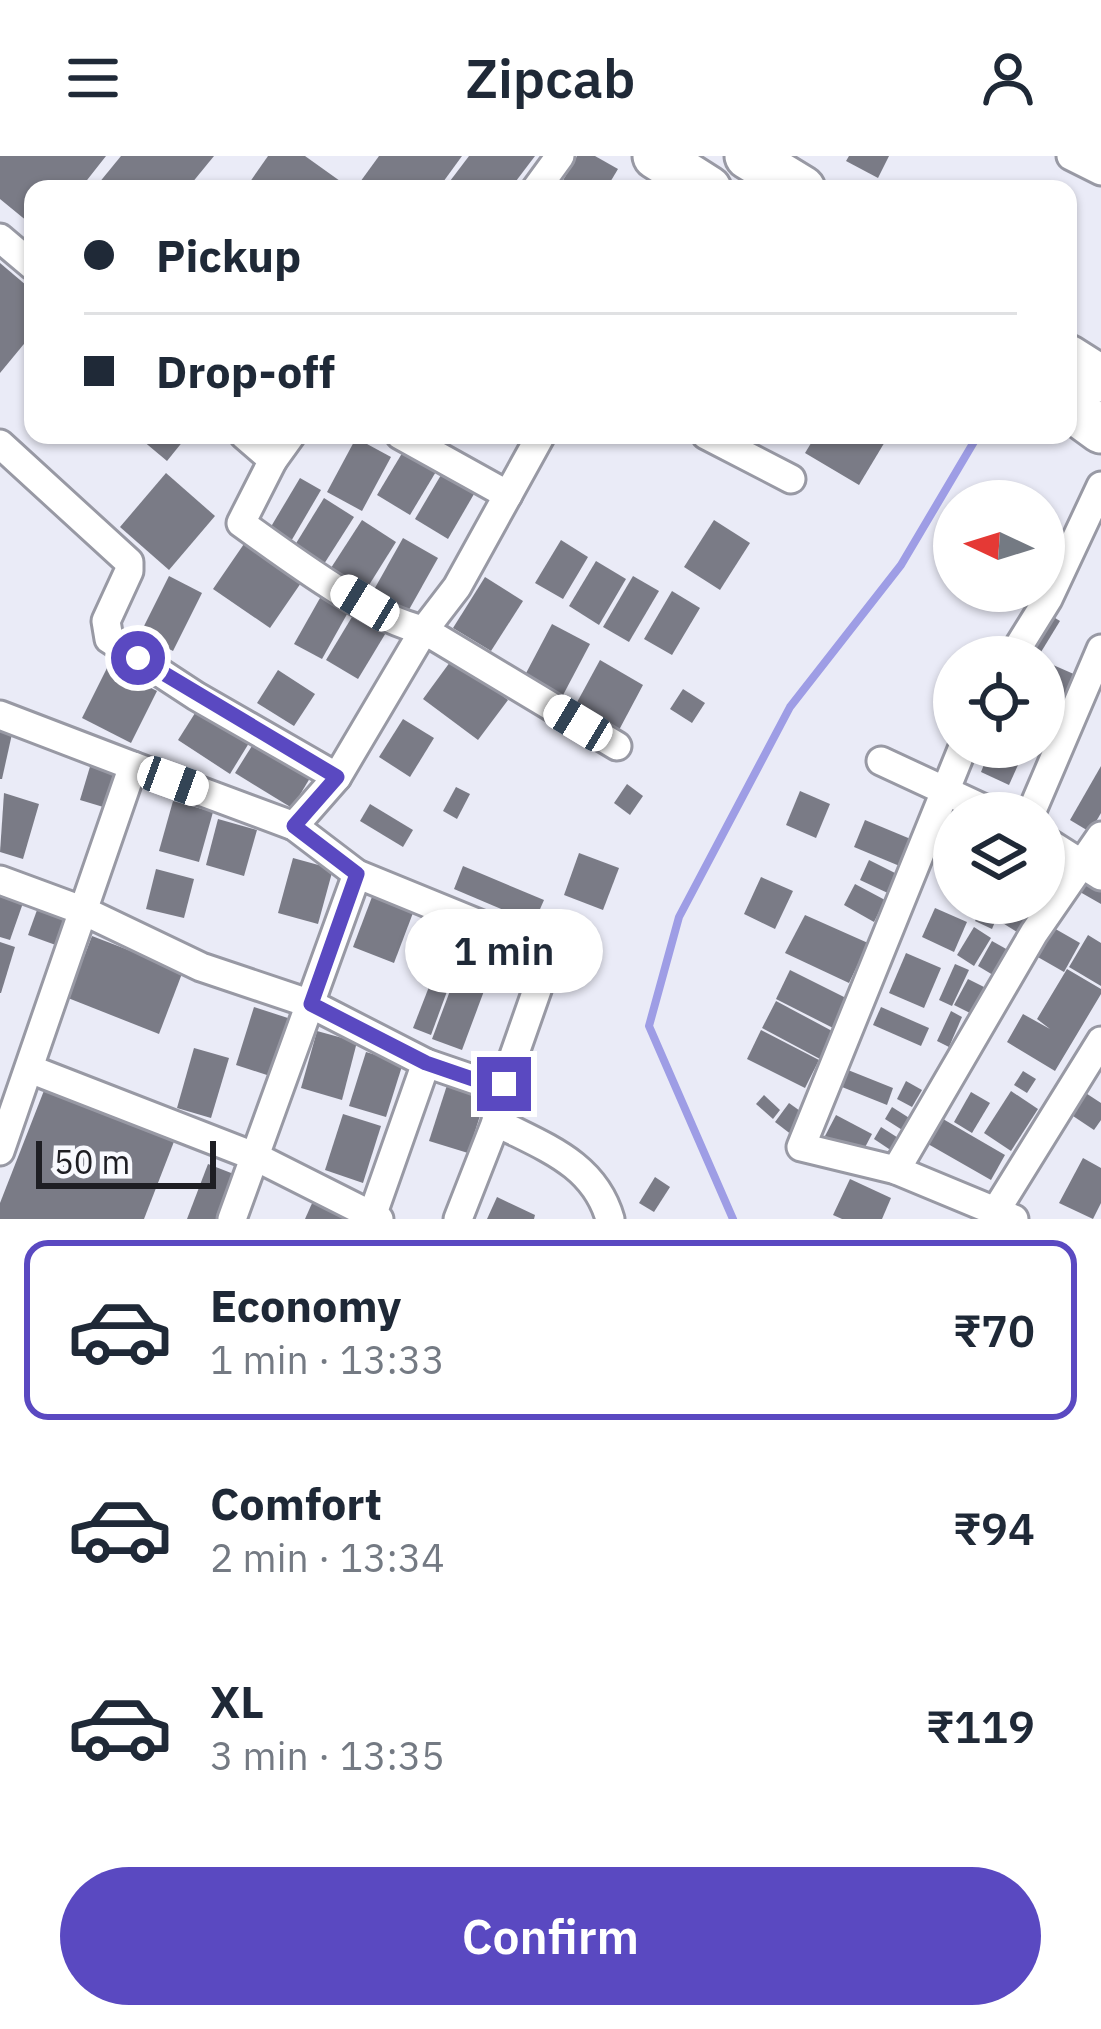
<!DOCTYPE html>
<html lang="en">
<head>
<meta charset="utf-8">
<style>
	body { margin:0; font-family:"IBM Plex Sans",sans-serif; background:#f6f6f7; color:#1f2937; height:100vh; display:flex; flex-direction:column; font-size:45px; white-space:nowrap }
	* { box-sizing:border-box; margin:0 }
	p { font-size:39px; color:#747a83 }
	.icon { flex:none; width:66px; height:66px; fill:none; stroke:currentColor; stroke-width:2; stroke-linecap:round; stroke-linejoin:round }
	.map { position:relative; height:1063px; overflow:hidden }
	.details { display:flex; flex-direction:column; background:#fff; flex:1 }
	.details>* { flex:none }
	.guide { position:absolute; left:24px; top:24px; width:1053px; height:264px; border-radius:24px; box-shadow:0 3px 9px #0004; display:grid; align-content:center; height:264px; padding:0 60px; background:#fff }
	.needle { width:78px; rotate:274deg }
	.fabs { position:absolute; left:933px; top:324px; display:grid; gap:24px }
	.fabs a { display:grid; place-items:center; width:132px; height:132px; border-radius:50%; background:#fff; box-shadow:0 3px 9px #0004; font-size:60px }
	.scale { position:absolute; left:36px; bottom:30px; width:180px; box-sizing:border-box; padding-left:12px; border:6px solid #1e1e23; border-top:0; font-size:33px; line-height:42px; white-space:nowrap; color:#1e1e23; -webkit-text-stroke:9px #f8f9fe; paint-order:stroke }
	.end { position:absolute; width:54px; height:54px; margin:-27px; border:15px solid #5a49c1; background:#fff; box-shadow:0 0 0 6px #fff }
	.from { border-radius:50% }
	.bubble { position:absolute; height:84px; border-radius:42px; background:#fff; box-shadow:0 3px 9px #0004; font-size:39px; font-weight:600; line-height:84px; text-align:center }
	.car { position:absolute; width:36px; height:72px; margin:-36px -18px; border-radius:15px; box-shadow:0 0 9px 3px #0007; background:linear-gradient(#fff 24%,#345 0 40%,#fff 0 76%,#345 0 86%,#fff 0) }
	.guide b { display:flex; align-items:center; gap:42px; height:114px; font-size:45px }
	.guide b+b { border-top:3px solid #e0e1e3 }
	.guide i { width:30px; height:30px; background:#1f2937 }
	ul { padding:21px 0 0; list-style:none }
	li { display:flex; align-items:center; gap:36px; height:180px; margin:0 24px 18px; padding:0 36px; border:6px solid transparent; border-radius:24px }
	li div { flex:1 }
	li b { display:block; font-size:45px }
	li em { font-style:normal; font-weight:600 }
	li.on { border-color:#5a49c1 }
	li>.icon { width:108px; height:108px; stroke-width:1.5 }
	.action { display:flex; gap:24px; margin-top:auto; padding:24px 60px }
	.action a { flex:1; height:138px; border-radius:72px; background:#5a49c1; color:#fff; font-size:48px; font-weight:600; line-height:138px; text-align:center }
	header { display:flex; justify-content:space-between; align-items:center; height:156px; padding:0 60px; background:#fff; font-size:54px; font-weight:600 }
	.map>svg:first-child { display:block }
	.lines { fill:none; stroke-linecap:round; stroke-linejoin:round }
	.stream { stroke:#9e9de5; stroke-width:8 }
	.building { fill:#7a7b86 }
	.street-casing { stroke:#9899a4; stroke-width:33 }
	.primary-casing { stroke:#9899a4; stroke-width:51 }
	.street { stroke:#fff; stroke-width:27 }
	.primary { stroke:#fff; stroke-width:45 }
	.route { stroke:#5a49c1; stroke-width:15 }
</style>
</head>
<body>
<header><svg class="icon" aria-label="menu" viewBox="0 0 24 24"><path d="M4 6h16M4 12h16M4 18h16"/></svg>Zipcab<svg class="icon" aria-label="person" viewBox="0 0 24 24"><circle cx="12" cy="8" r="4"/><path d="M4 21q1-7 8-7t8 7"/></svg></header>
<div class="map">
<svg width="1101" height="1063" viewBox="0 0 1101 1063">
	<rect width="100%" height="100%" fill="#eaebf7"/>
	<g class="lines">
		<path class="stream" d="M733,1063l-84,-193 30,-109 111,-210 111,-142 77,-130"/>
	</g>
	<g class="building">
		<path d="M0,0h106l-26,33h-47v37l-33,-27z"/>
		<path d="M121,0h93l-27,33h-93z"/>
		<path d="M268,0h37l42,30 -2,3h-100z"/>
		<path d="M379,0h83l-24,33h-83z"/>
		<path d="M469,0h66l-25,33h-66z"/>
		<path d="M577,0h18l23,13 -12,20h-48z"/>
		<path d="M849,0h40l-11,22 -32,-17z"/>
		<path d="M0,107l33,28v42l-33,40z"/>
		<path d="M136,279h52l-21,26z"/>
		<path d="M816,279h73l-30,50 -54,-32z"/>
		<path d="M356,282l35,19 -29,54 -35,-19z"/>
		<path d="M404,294l33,20 -27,45 -33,-20z"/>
		<path d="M166,317l49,43 -46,54 -49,-43z"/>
		<path d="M441,319l33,19 -26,45 -33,-20z"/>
		<path d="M300,322l21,12 -31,53 -21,-13z"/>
		<path d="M324,342l30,19 -30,47 -29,-19z"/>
		<path d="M362,364l34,22 -32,51 -35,-22z"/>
		<path d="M714,364l36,23 -30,47 -36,-23z"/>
		<path d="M403,382l35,20 -32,57 -35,-20z"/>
		<path d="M561,384l27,17 -25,42 -28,-16z"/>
		<path d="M246,385l57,39 -33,48 -57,-39z"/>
		<path d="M596,405l30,18 -27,46 -30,-19z"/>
		<path d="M169,420l33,17 -29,58 -33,-17z"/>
		<path d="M633,420l26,15 -30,51 -26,-15z"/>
		<path d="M485,421l38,24 -32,50 -38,-23z"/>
		<path d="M324,435l27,16 -29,52 -28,-15z"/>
		<path d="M672,435l28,17 -28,47 -28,-16z"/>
		<path d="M358,451l32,19 -32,53 -32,-19z"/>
		<path d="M1047,457l13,8 -22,36h-18z"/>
		<path d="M552,468l38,20 -28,53 -38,-20z"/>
		<path d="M453,502l55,42 -30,40 -55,-41z"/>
		<path d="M600,504l43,25 -24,45 -44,-24z"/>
		<path d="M1044,505l32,14 -8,20 -24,-10z"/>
		<path d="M108,510l49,25 -26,52 -49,-25z"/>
		<path d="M278,514l37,24 -21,32 -37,-23z"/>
		<path d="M683,533l22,14 -13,20 -22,-14z"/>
		<path d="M1044,536l22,7 -5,16 -17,-6z"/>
		<path d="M197,554l52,33 -19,31 -52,-34z"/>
		<path d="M403,563l31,19 -24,39 -31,-20z"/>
		<path d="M0,575l12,3 -10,45h-2z"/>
		<path d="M260,577l56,35 -24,40 -57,-35z"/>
		<path d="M991,591l31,9 -13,29 -28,-13z"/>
		<path d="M92,604l29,8 -11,41 -30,-9z"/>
		<path d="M1101,610v47l-11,19 -20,-12z"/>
		<path d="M627,628l16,12 -13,19 -16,-12z"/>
		<path d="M456,631l14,7 -13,25 -14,-8z"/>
		<path d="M800,635l30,13 -14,34 -30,-13z"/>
		<path d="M4,637l35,11 -16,55 -23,-7z"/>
		<path d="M173,645l40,11 -14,50 -40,-11z"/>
		<path d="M370,648l43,26 -10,17 -43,-26z"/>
		<path d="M954,648l21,9h-21v55l-24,-10z"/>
		<path d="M218,663l39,11 -13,46 -38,-11z"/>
		<path d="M865,664l48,20 -11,27 -48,-20z"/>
		<path d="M579,697l40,15 -16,42 -39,-15z"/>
		<path d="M1044,697l16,11 -16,24z"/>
		<path d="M293,702l40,11 -15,55 -40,-11z"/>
		<path d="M869,704l32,16 -9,19 -32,-15z"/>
		<path d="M463,710l81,34 -10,23 -80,-34z"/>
		<path d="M156,713l38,10 -10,39 -38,-9z"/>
		<path d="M1080,720l21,12v16l-28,-16z"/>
		<path d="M761,721l32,14 -18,38 -31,-15z"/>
		<path d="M855,728l30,16 -11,22 -30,-17z"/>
		<path d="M375,733l41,16 -22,58 -41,-16z"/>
		<path d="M0,739l23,8 -13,37 -10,-3z"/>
		<path d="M41,743l36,13 -13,36 -36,-13z"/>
		<path d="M995,747h31l6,4 -15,25 -16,-10 7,-11z"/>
		<path d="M935,752l32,14 -13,30 -32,-15z"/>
		<path d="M981,753l16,8 -5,12 -17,-8z"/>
		<path d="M457,756l37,14 -17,50 -38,-12z"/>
		<path d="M805,759l63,28 -19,40 -64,-30z"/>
		<path d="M1045,767l35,20 -16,29 -35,-20z"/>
		<path d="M974,771l17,11 -17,28 -17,-11z"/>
		<path d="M1088,779l13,8v43l-32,-19z"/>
		<path d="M92,780l91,35 -24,63 -91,-36z"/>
		<path d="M992,785l16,9 -15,25 -15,-9z"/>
		<path d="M0,786l15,5 -14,46h-1z"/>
		<path d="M906,797l35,15 -17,40 -35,-15z"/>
		<path d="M955,808l14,6 -17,36 -13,-6z"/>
		<path d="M1067,813l34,20v5l-46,77 -48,-29 16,-28 27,15 -13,-10z"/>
		<path d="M790,814l60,30 -15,29 -59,-30z"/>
		<path d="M432,823l17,7 -18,49 -18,-7z"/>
		<path d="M968,823l18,9 -14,26 -18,-9z"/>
		<path d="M454,824l30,11 -22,59 -30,-11z"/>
		<path d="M776,845l58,31 -14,27 -58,-31z"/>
		<path d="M254,851l37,12 -18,58 -37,-12z"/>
		<path d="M881,851l48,21 -8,18 -48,-21z"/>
		<path d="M951,855l11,6 -13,30 -12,-6z"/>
		<path d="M761,874l58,30 -14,28 -58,-29z"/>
		<path d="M317,875l40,11 -15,58 -41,-12z"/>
		<path d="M194,892l35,10 -18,60 -34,-10z"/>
		<path d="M366,896l37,11 -17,54 -37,-11z"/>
		<path d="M848,914l45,18 -6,17 -45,-18z"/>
		<path d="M1023,915l13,8 -9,14 -13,-8z"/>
		<path d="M449,923l39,12 -20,62 -39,-12z"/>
		<path d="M906,925l16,9 -10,17 -15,-8z"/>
		<path d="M45,932l130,51 -31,80h-144v-16z"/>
		<path d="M1078,932l23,15v17l-7,10 -30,-20z"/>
		<path d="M1011,935l27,18 -27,42 -27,-18z"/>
		<path d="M971,936l19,11 -18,30 -18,-11z"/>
		<path d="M764,939l16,15 -7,9 -17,-15z"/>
		<path d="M789,947l18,13 -15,19 -17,-13z"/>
		<path d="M892,951l22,14 -7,12 -22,-14z"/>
		<path d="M343,958l38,12 -18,57 -38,-13z"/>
		<path d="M836,959l36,19 -11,21 -36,-19z"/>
		<path d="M943,963l62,36 -14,25 -63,-36z"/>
		<path d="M881,971l22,14 -8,12 -21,-14z"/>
		<path d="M1083,1002l18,10v35l-8,16 -34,-16z"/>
		<path d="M208,1008l36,14 -16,41h-41z"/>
		<path d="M655,1021l15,10 -16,25 -15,-9z"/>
		<path d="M850,1023l41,19 -9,21h-40l-9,-4z"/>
		<path d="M497,1041l38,18 -1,4h-47z"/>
		<path d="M313,1045l40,18h-48z"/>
	</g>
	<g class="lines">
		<g class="street-casing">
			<g id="street">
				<path d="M1071,0l30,15"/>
				<path d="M536,33l24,-33"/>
				<path d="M0,82l33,28"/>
				<path d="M244,279l29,25 -32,63c46,33 129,96 183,107l193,116"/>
				<path d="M400,279l108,60"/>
				<path d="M706,279l85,44"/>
				<path d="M0,288l129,118v9l-23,50 3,18 87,57 141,81"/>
				<path d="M273,304l18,-25"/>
				<path d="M1012,501l36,-58 53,-113"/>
				<path d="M0,559l133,51"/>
				<path d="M963,591l-162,400 95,23 118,49"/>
				<path d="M881,605l112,52"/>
				<path d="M1031,657l70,-164"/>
				<path d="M294,670l43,-49 87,-147 33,-43 84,-152"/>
				<path d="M1044,684l57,36"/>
				<path d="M0,724l84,31 117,56 110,37 115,59 -55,156"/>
				<path d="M30,913l226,88 123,62"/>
				<path d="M496,966c48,25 98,41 114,97"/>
				<path d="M0,995l133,-385 161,60 63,48 193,79 -46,131 -11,2 -67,-23"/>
				<path d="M896,1014l138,-237 67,-97"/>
				<path d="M995,1056l106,-171"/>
				<path d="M232,1063l125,-345"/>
				<path d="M458,1063l38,-97 1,-14"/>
			</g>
		</g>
		<g class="primary-casing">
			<g id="primary">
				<path d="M656,0l52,33"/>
				<path d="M748,0l54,33"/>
				<path d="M1068,202l33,21"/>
				<path d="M1068,250l33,24"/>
			</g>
		</g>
		<use href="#street" class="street"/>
		<use href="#primary" class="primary"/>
	</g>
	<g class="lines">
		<path class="route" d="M138,502l199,119 -43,49 63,48 -46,130 115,59 67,23 11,-2"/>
	</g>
</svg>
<div class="fabs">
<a><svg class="needle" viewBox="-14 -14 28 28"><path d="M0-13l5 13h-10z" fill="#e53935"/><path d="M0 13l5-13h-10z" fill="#747a83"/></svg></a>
<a><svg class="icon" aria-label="locate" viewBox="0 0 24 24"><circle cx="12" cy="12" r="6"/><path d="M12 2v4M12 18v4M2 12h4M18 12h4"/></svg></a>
<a><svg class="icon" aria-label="layers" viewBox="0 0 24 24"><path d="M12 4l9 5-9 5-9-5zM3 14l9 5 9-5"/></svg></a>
</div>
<div class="scale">50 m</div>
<i class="end from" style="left:138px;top:502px"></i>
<i class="end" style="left:504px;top:928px"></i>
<div class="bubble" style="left:405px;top:753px;width:198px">1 min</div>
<i class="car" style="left:365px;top:447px;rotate:301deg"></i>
<i class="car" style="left:578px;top:567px;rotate:301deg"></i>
<i class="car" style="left:173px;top:625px;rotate:110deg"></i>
<div class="guide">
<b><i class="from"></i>Pickup</b>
<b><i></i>Drop-off</b>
</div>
</div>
<section class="details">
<ul>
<li class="on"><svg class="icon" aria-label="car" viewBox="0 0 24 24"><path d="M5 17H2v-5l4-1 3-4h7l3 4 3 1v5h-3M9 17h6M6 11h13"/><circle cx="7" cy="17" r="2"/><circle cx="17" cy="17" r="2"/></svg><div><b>Economy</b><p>1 min · 13:33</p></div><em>₹70</em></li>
<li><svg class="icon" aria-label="car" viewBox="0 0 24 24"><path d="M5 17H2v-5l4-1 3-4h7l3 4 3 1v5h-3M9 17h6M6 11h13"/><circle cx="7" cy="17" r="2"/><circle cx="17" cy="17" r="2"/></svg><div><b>Comfort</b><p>2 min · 13:34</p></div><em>₹94</em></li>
<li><svg class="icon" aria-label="car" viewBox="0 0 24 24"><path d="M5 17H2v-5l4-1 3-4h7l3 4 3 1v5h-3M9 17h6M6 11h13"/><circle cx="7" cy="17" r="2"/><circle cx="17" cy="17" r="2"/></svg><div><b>XL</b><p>3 min · 13:35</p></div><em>₹119</em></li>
</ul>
<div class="action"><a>Confirm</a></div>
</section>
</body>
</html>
